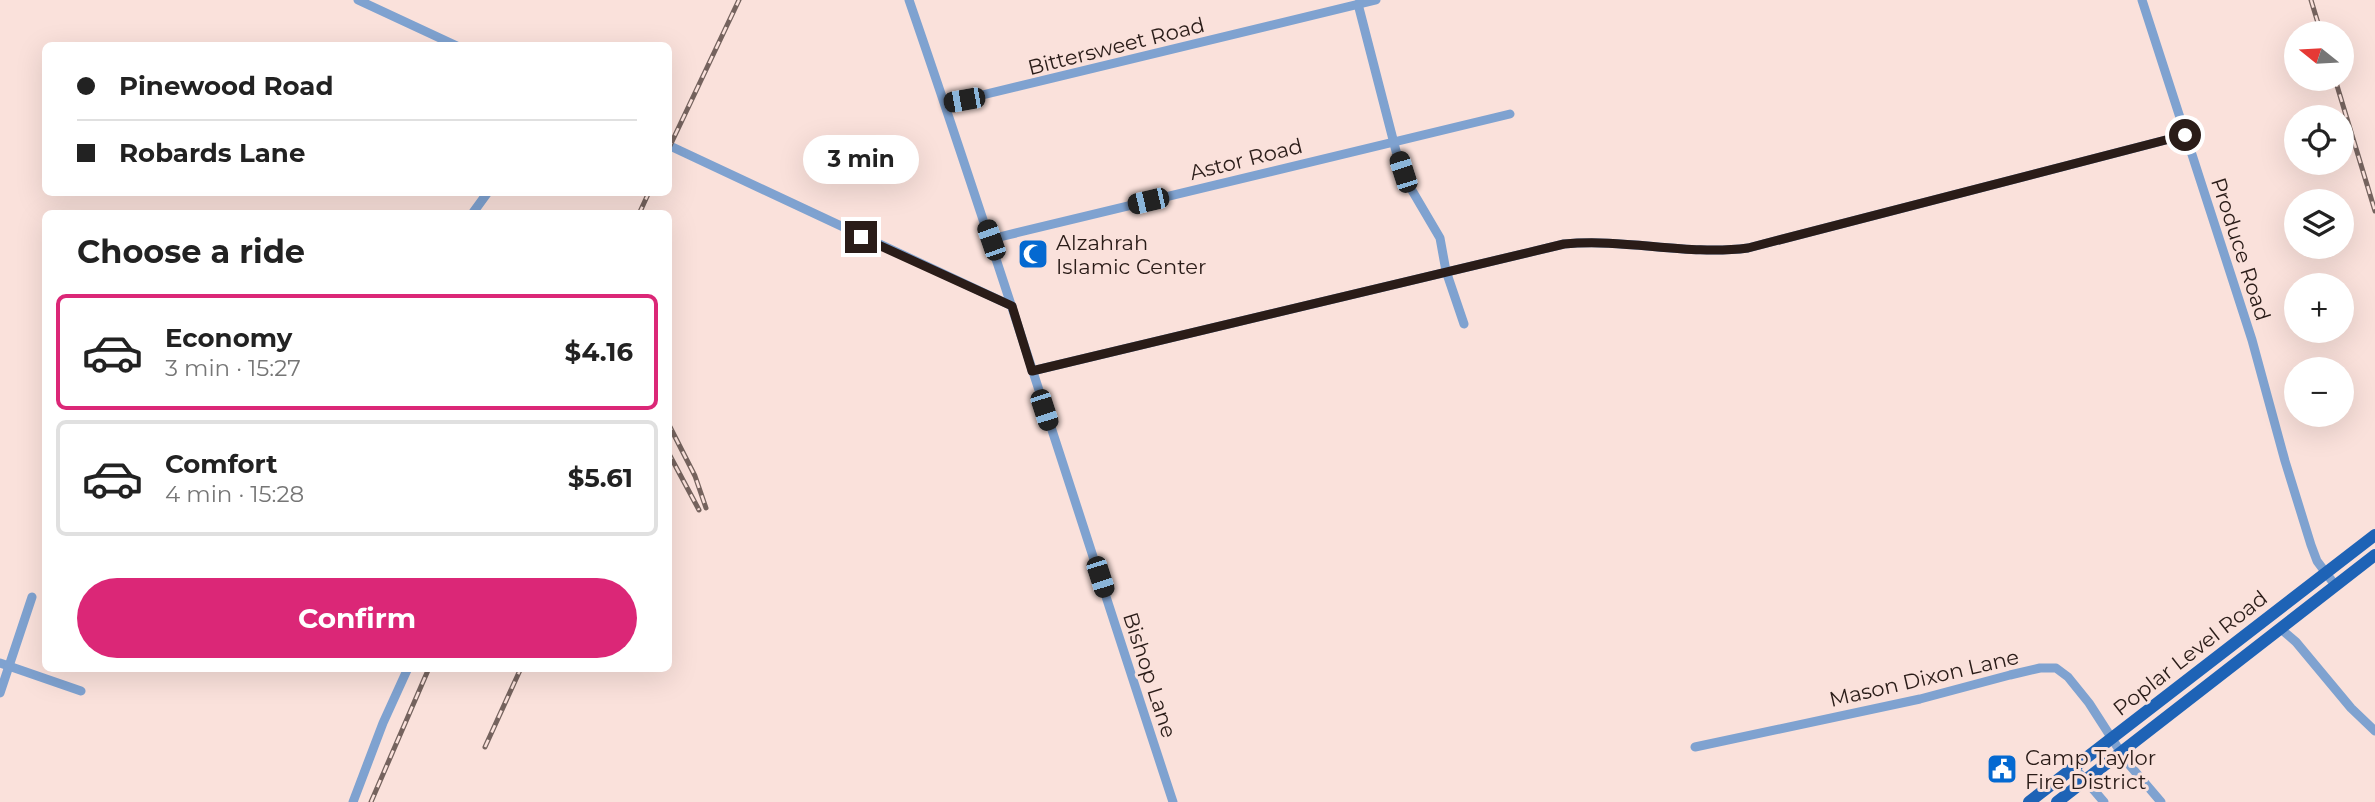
<!DOCTYPE html>
<html lang="en">
<head>
<meta charset="utf-8">
<style>
	body { margin:0; font-family:Montserrat,sans-serif; background:#f2f2f2; color:#222; height:100vh; display:flex; flex-direction:column; font-size:26px; white-space:nowrap }
	* { box-sizing:border-box; margin:0 }
	p { font-size:23px; color:#767676 }
	.icon { flex:none; width:38px; height:38px; fill:none; stroke:currentColor; stroke-width:2; stroke-linecap:round; stroke-linejoin:round }
	.map { position:relative; flex:1; overflow:hidden }
	.sheet { position:absolute; left:42px; top:210px; width:630px; height:462px; display:flex; flex-direction:column; background:#fff; border-radius:10px; box-shadow:0 7px 28px #0002 }
	.sheet>* { flex:none }
	.banner { position:absolute; left:42px; top:42px; width:630px; height:154px; border-radius:10px; box-shadow:0 7px 28px #0002; display:grid; align-content:center; height:154px; padding:0 35px; background:#fff }
	.needle { width:46px; rotate:288deg }
	.fabs { position:absolute; left:2284px; top:21px; display:grid; gap:14px }
	.fabs a { display:grid; place-items:center; width:70px; height:70px; border-radius:50%; background:#fff; box-shadow:0 7px 28px #0002; font-size:35px }
	.end { position:absolute; width:32px; height:32px; margin:-16px; border:9px solid #2a1c18; background:#fff; box-shadow:0 0 0 4px #fff }
	.from { border-radius:50% }
	.bubble { position:absolute; height:49px; border-radius:24px; background:#fff; box-shadow:0 7px 28px #0002; font-size:23px; font-weight:700; line-height:49px; text-align:center }
	.car { position:absolute; width:21px; height:42px; margin:-21px -10px; border-radius:9px; box-shadow:0 0 5px 2px #0007; background:linear-gradient(#222 24%,#8ab4d8 0 40%,#222 0 76%,#8ab4d8 0 86%,#222 0) }
	.banner b { display:flex; align-items:center; gap:24px; height:66px; font-size:26px }
	.banner b+b { border-top:2px solid #e0e0e0 }
	.banner i { width:18px; height:18px; background:#222 }
	ul { padding:0; list-style:none }
	li { display:flex; align-items:center; gap:21px; height:116px; margin:0 14px 10px; padding:0 21px; border:4px solid #e0e0e0; border-radius:10px }
	li div { flex:1 }
	li b { display:block; font-size:26px }
	li em { font-style:normal; font-weight:700 }
	li.on { border-color:#db2777 }
	li>.icon { width:63px; height:63px; stroke-width:1.5 }
	h2 { padding:0 35px; font-size:32px; line-height:84px }
	.action { display:flex; gap:14px; margin-top:auto; padding:14px 35px }
	.action a { flex:1; height:80px; border-radius:42px; background:#db2777; color:#fff; font-size:28px; font-weight:700; line-height:80px; text-align:center }
	.map>svg:first-child { display:block }
	.lines { fill:none; stroke-linecap:round; stroke-linejoin:round }
	.minor { stroke:#7fa2d0; stroke-width:9 }
	.major { stroke:#1e63b6; stroke-width:12 }
	.rail-casing { stroke:#75635e; stroke-width:5 }
	.rail { stroke:#fae1db; stroke-width:2.5; stroke-dasharray:8; stroke-linecap:butt }
	.route { stroke:#2a1c18; stroke-width:9 }
	.labels { text-anchor:middle; dominant-baseline:central; stroke-width:6; stroke-linejoin:round; paint-order:stroke }
	.street-label { font-size:21px; fill:#2a1c18; stroke:#fae1db }
	.poi-label { font-size:21px; fill:#2a1c18; stroke:#fae1db; text-anchor:start }
</style>
</head>
<body>
<div class="map">
<svg width="2375" height="802" viewBox="0 0 2375 802">
	<rect width="100%" height="100%" fill="#fae1db"/>
	<g class="lines">
		<g class="minor">
			<path d="M358,0l99,46"/>
			<path d="M909,0c92,266 176,535 264,802"/>
			<path d="M2142,0l110,340 33,121 26,84 6,16 18,24"/>
			<path d="M1358,4l38,147 14,36 30,51 6,33 18,53"/>
			<path d="M945,104l431,-104"/>
			<path d="M668,145l344,161"/>
			<path d="M472,214l16,-22"/>
			<path d="M991,239l519,-125"/>
			<path d="M1032,371l532,-127c62,-6 123,12 184,4l437,-113"/>
			<path d="M2281,629l15,13 55,66 24,23"/>
			<path d="M0,663l81,28"/>
			<path d="M0,693l32,-96"/>
			<path d="M1695,747l225,-48 90,-24 30,-7h16l12,9 21,26 38,59 34,40"/>
			<path d="M2074,767l30,35"/>
			<path d="M353,802l30,-79 25,-55"/>
		</g>
		<g class="major">
			<path d="M2029,802l346,-267"/>
			<path d="M2057,802l318,-247"/>
		</g>
		<g class="rail-casing">
			<g id="rail">
				<path d="M2311,0l10,33"/>
				<path d="M2335,79l40,132"/>
				<path d="M668,150l71,-150"/>
				<path d="M639,214l10,-22"/>
				<path d="M668,423l27,53 11,32"/>
				<path d="M668,452l31,58"/>
				<path d="M485,747l36,-79"/>
				<path d="M371,802l58,-134"/>
			</g>
		</g>
		<use href="#rail" class="rail"/>
	</g>
	<g class="lines">
		<path class="route" d="M861,237l151,69 20,65 532,-127c62,-6 123,12 184,4l437,-113"/>
	</g>
	<defs>
		<g id="mosque-square" transform="scale(1.575)"><rect x="-9" y="-9" width="18" height="18" rx="4" fill="#0469d1" stroke="#fae1db"/><path d="M3.5-4.9A6 6 0 1 0 3.5 4.9A5 5 0 1 1 3.5-4.9Z" fill="#fff"/></g>
		<g id="civic-square" transform="scale(1.575)"><rect x="-9" y="-9" width="18" height="18" rx="4" fill="#0469d1" stroke="#fae1db"/><path d="M-.6-6.5H3V-4.5H.6V-3L4-1V1h2V6H-6V1h2V-1L-.6-3ZM-1.2 2.5V6h2.4V2.5Z" fill="#fff"/></g>
	</defs>
	<g fill-rule="evenodd">
		<use href="#mosque-square" x="1033" y="254"/>
		<use href="#civic-square" x="2002" y="769"/>
	</g>
	<g class="labels">
		<g class="street-label">
			<text transform="translate(1116 46) rotate(-14)">Bittersweet Road</text>
			<text transform="translate(1246 159) rotate(-14)">Astor Road</text>
			<text transform="translate(2241 249) rotate(72)">Produce Road</text>
			<text transform="translate(2190 653) rotate(-38)">Poplar Level Road</text>
			<text transform="translate(1150 675) rotate(72)">Bishop Lane</text>
			<text transform="translate(1924 678) rotate(-13)">Mason Dixon Lane</text>
		</g>
		<g class="poi-label">
			<text x="1056" y="242">Alzahrah<tspan x="1056" dy="24">Islamic Center</tspan></text>
			<text x="2025" y="757">Camp Taylor<tspan x="2025" dy="24">Fire District</tspan></text>
		</g>
	</g>
</svg>
<div class="fabs">
<a><svg class="needle" viewBox="-14 -14 28 28"><path d="M0-13l5 13h-10z" fill="#e53935"/><path d="M0 13l5-13h-10z" fill="#767676"/></svg></a>
<a><svg class="icon" aria-label="locate" viewBox="0 0 24 24"><circle cx="12" cy="12" r="6"/><path d="M12 2v4M12 18v4M2 12h4M18 12h4"/></svg></a>
<a><svg class="icon" aria-label="layers" viewBox="0 0 24 24"><path d="M12 4l9 5-9 5-9-5zM3 14l9 5 9-5"/></svg></a>
<a>+</a>
<a>−</a>
</div>
<i class="end from" style="left:2185px;top:135px"></i>
<i class="end" style="left:861px;top:237px"></i>
<div class="bubble" style="left:803px;top:135px;width:116px">3 min</div>
<i class="car" style="left:964px;top:100px;rotate:260deg"></i>
<i class="car" style="left:1403px;top:172px;rotate:342deg"></i>
<i class="car" style="left:1148px;top:201px;rotate:257deg"></i>
<i class="car" style="left:991px;top:240px;rotate:341deg"></i>
<i class="car" style="left:1044px;top:410px;rotate:162deg"></i>
<i class="car" style="left:1100px;top:577px;rotate:162deg"></i>
<div class="banner">
<b><i class="from"></i>Pinewood Road</b>
<b><i></i>Robards Lane</b>
</div>
<section class="sheet">
<h2>Choose a ride</h2>
<ul>
<li class="on"><svg class="icon" aria-label="car" viewBox="0 0 24 24"><path d="M5 17H2v-5l4-1 3-4h7l3 4 3 1v5h-3M9 17h6M6 11h13"/><circle cx="7" cy="17" r="2"/><circle cx="17" cy="17" r="2"/></svg><div><b>Economy</b><p>3 min · 15:27</p></div><em>$4.16</em></li>
<li><svg class="icon" aria-label="car" viewBox="0 0 24 24"><path d="M5 17H2v-5l4-1 3-4h7l3 4 3 1v5h-3M9 17h6M6 11h13"/><circle cx="7" cy="17" r="2"/><circle cx="17" cy="17" r="2"/></svg><div><b>Comfort</b><p>4 min · 15:28</p></div><em>$5.61</em></li>
</ul>
<div class="action"><a>Confirm</a></div>
</section>
</div>
</body>
</html>
